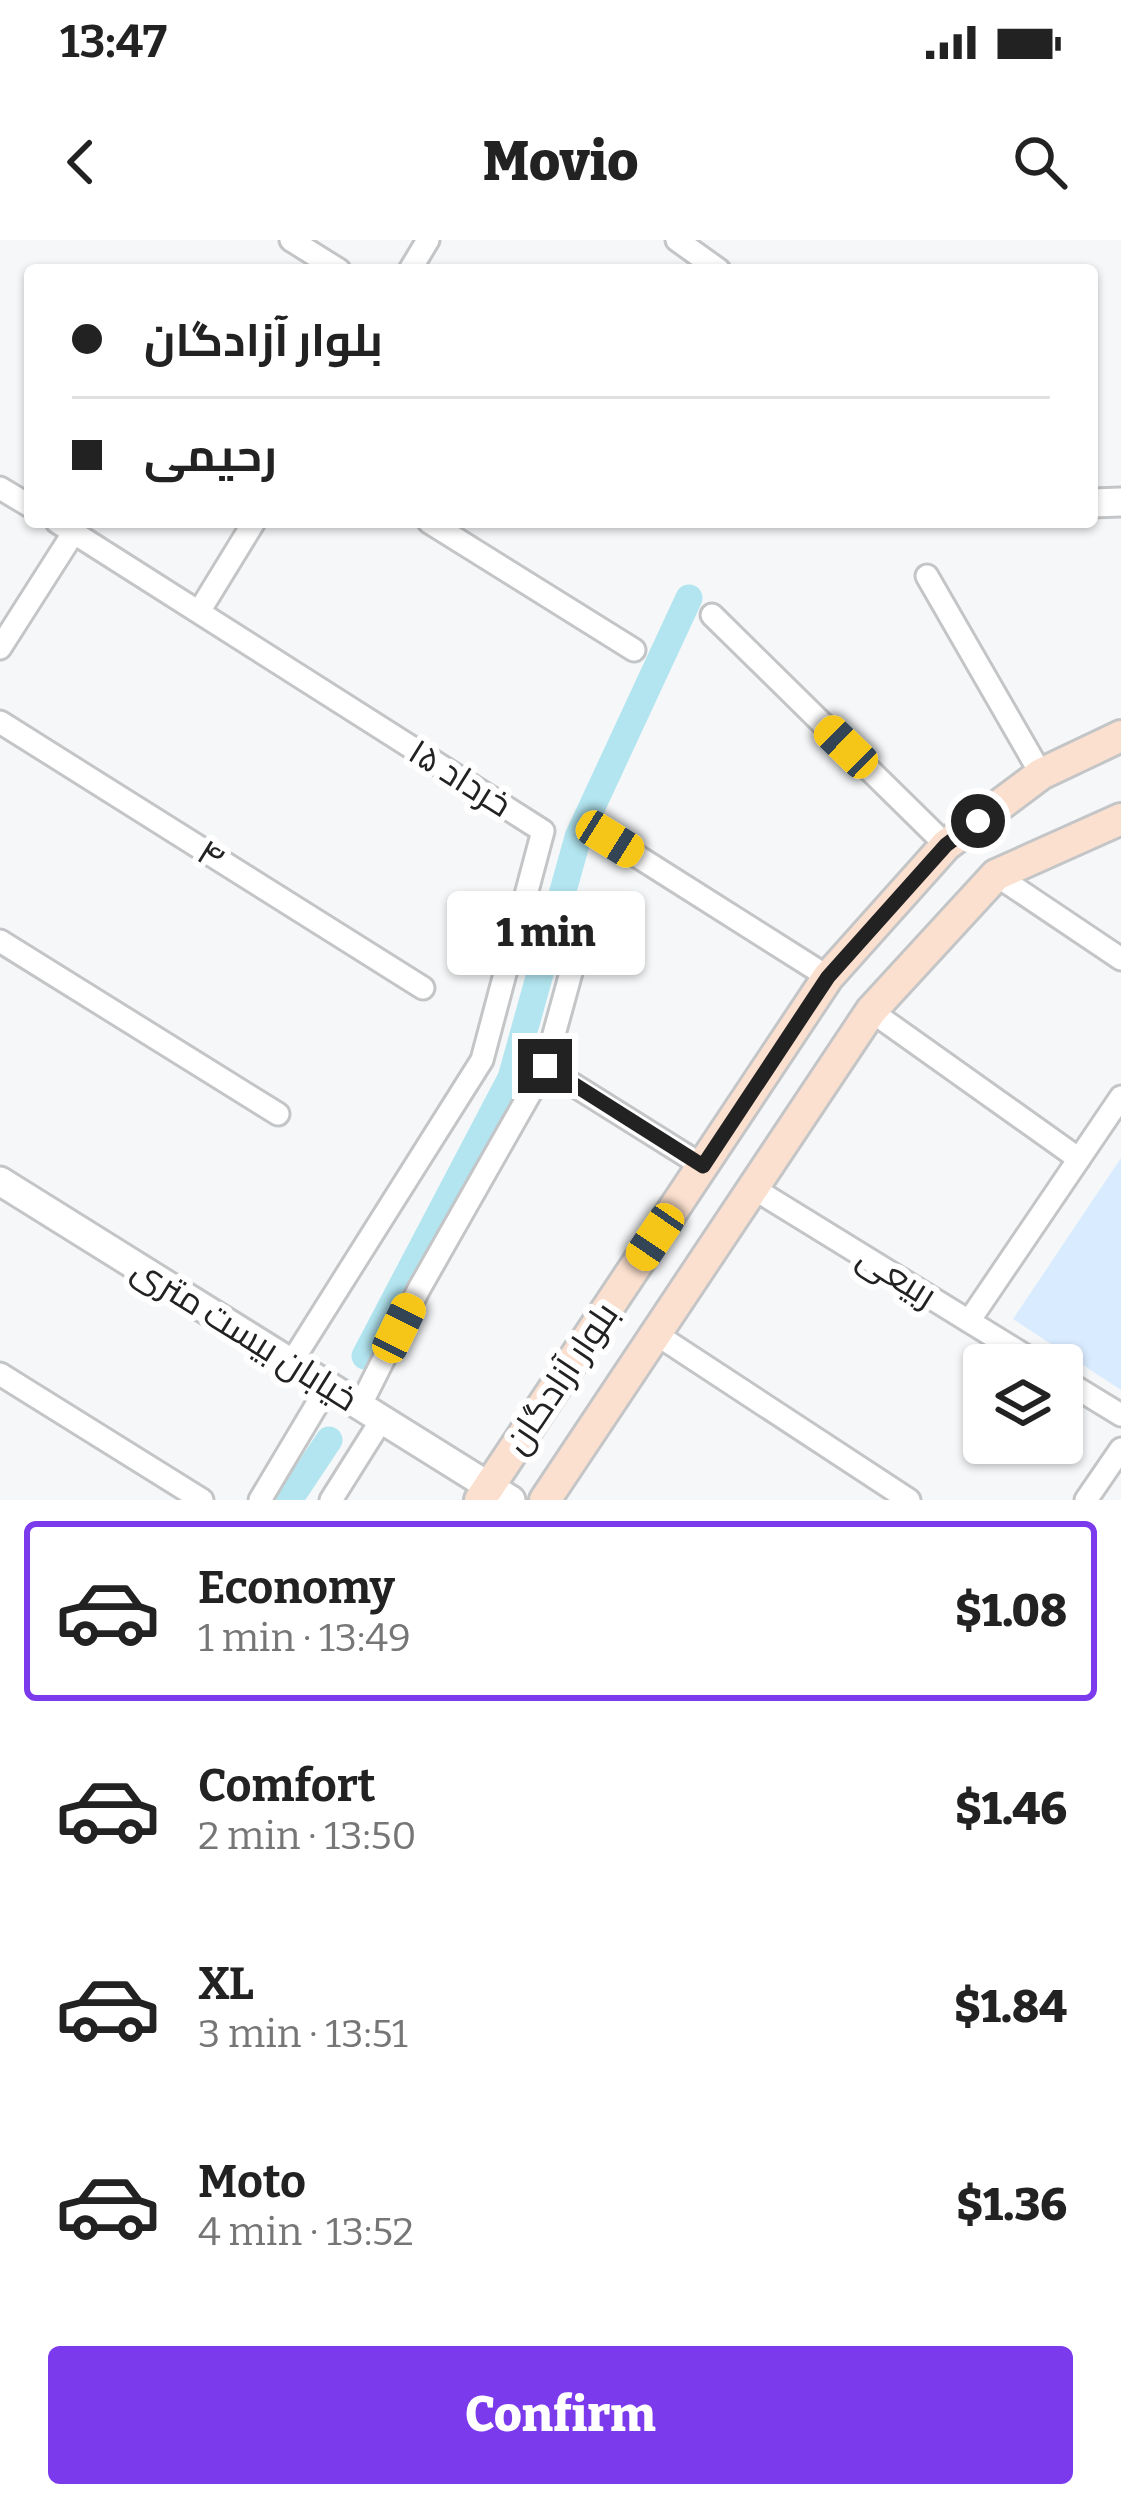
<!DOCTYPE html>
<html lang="en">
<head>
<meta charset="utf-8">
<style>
	body { margin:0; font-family:Bitter,Cairo,serif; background:#f2f2f2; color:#222; height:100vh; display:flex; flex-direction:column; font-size:45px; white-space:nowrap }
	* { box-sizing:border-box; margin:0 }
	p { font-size:39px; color:#767676 }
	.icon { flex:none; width:66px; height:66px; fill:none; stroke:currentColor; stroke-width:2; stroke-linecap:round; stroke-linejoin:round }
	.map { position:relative; height:1260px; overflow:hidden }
	.sheet { display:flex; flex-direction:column; background:#fff; flex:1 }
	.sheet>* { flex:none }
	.top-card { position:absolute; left:24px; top:24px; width:1074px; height:264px; border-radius:12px; box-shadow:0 3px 9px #0004; display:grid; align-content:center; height:264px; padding:0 48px; background:#fff }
	.controls { position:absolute; left:963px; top:1104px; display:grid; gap:24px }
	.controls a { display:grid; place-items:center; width:120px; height:120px; border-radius:12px; background:#fff; box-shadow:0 3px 9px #0004; font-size:60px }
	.end { position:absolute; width:54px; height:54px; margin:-27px; border:15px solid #222223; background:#fff; box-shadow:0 0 0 6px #fff }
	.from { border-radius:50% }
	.bubble { position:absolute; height:84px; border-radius:12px; background:#fff; box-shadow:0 3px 9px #0004; font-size:39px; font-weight:800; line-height:84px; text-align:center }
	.car { position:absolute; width:36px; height:72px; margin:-36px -18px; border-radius:15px; box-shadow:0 0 9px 3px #0007; background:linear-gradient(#f5c518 24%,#345 0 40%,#f5c518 0 76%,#345 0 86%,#f5c518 0) }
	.top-card b { display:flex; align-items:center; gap:42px; height:114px; font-size:45px }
	.top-card b+b { border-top:3px solid #e0e0e0 }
	.top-card i { width:30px; height:30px; background:#222 }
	ul { padding:21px 0 0; list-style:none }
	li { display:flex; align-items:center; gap:36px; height:180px; margin:0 24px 18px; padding:0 24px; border:6px solid transparent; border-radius:12px }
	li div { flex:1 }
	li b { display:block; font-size:45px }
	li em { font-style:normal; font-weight:800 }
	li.current { border-color:#7c3aed }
	li>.icon { width:108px; height:108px; stroke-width:1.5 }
	.primary-button { display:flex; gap:24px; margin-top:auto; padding:24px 48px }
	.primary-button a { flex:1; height:138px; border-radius:12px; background:#7c3aed; color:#fff; font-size:48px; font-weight:800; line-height:138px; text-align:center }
	.status { display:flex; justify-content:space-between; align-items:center; height:84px; padding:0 60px; background:#fff; direction:ltr }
	.status svg { height:33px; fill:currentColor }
	header { display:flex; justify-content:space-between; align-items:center; height:156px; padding:0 48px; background:#fff; font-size:54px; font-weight:800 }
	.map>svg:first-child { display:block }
	.green { fill:#d9ebfe }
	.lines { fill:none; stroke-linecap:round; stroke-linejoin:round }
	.canal { stroke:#b2e5f0; stroke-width:27 }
	.minor-casing { stroke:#c4c5c7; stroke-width:27 }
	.tertiary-casing { stroke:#c4c5c7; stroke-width:33 }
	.secondary-casing { stroke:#c4c5c7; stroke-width:36 }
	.minor { stroke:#fff; stroke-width:21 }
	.tertiary { stroke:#fff; stroke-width:27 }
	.secondary { stroke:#fce0cf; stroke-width:30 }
	.route { stroke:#222223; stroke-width:15 }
	.labels { text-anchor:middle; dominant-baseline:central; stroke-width:12; stroke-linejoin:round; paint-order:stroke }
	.street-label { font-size:36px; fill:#222223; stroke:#fff }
</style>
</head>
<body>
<div class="status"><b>13:47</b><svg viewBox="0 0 49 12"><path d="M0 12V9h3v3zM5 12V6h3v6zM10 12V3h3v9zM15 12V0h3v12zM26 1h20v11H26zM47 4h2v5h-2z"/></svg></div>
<header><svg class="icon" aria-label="back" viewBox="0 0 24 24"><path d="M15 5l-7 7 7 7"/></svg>Movio<svg class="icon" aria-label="search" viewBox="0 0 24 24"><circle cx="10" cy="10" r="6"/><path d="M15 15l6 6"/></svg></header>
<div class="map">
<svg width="1121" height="1260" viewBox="0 0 1121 1260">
	<rect width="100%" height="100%" fill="#f5f7f8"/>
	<path class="green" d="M1121,918v232l-108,-71z"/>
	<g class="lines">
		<g class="canal">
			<path d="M365,1116l146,-278 67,-241 111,-239"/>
			<path d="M289,1260l40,-60"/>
		</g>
		<g class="minor-casing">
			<g id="minor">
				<path d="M291,0l48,30"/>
				<path d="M677,0l42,30"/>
				<path d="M410,30l18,-30"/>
				<path d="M0,248l30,18"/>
				<path d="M57,282l486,309 -61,229 -191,303"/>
				<path d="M429,282l205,128"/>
				<path d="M927,336l114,198"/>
				<path d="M200,370l54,-88"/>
				<path d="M712,375l234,230"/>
				<path d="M0,408l74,-116"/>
				<path d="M0,482l423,266"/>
				<path d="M610,599l218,138"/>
				<path d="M996,635l125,84"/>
				<path d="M0,701l278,173"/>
				<path d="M871,771l208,148"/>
				<path d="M545,827l158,99"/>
				<path d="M753,948l287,177"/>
				<path d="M969,1081l152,-224"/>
				<path d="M656,1094l253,166"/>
				<path d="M0,1134l202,126"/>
				<path d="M1062,1139l59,36"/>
				<path d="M360,1166l59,-117 126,-222 40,-145"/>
				<path d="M260,1260l68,-114"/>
				<path d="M331,1260l51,-81"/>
				<path d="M1086,1260l35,-51"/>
			</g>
		</g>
		<g class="tertiary-casing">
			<g id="tertiary">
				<path d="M1092,263l29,-1"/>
				<path d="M0,941l511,319"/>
			</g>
		</g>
		<g class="secondary-casing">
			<g id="secondary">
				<path d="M480,1260l348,-523 118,-132 95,-71 80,-38"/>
				<path d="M545,1260l326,-489 125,-136 125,-56"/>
			</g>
		</g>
		<use href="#minor" class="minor"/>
		<use href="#tertiary" class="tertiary"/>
		<use href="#secondary" class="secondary"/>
	</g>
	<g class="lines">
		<path class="route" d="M545,826l158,100 125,-189 118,-132 32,-24"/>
	</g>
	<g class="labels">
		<g class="street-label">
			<text transform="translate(460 538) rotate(32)">۱۵ خرداد</text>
			<text transform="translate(211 615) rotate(32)">۴</text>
			<text transform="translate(897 1036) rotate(32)">ربیعی</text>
			<text transform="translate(245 1094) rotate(32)">خیابان بیست متری</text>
			<text transform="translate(561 1138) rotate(-56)">بلوار آزادگان</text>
		</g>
	</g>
</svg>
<div class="controls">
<a><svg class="icon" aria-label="layers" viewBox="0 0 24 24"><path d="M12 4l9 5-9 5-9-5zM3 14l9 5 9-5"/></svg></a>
</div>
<i class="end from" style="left:978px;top:581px"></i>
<i class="end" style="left:545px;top:826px"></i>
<div class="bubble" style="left:447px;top:651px;width:198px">1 min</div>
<i class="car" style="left:846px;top:507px;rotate:314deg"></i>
<i class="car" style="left:610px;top:599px;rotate:122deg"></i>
<i class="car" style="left:655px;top:997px;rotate:214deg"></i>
<i class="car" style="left:399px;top:1088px;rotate:26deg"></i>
<div class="top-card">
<b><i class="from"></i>بلوار آزادگان</b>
<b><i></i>رحیمی</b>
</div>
</div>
<section class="sheet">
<ul>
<li class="current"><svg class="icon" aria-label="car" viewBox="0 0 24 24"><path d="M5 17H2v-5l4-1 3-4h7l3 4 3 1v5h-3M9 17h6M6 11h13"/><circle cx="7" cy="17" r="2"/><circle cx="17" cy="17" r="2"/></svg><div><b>Economy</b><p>1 min · 13:49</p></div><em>$1.08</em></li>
<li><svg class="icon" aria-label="car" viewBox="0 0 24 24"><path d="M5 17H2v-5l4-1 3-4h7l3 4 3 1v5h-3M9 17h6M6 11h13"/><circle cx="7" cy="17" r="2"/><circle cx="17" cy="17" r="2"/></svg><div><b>Comfort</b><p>2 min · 13:50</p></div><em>$1.46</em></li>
<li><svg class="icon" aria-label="car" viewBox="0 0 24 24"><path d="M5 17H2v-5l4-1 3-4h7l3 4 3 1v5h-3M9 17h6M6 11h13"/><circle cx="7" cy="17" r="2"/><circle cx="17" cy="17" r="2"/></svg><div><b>XL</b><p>3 min · 13:51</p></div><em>$1.84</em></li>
<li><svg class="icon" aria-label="car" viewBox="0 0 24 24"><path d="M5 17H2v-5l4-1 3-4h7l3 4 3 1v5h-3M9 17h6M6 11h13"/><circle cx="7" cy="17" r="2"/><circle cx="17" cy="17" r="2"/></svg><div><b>Moto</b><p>4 min · 13:52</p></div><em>$1.36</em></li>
</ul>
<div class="primary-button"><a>Confirm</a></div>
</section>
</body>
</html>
